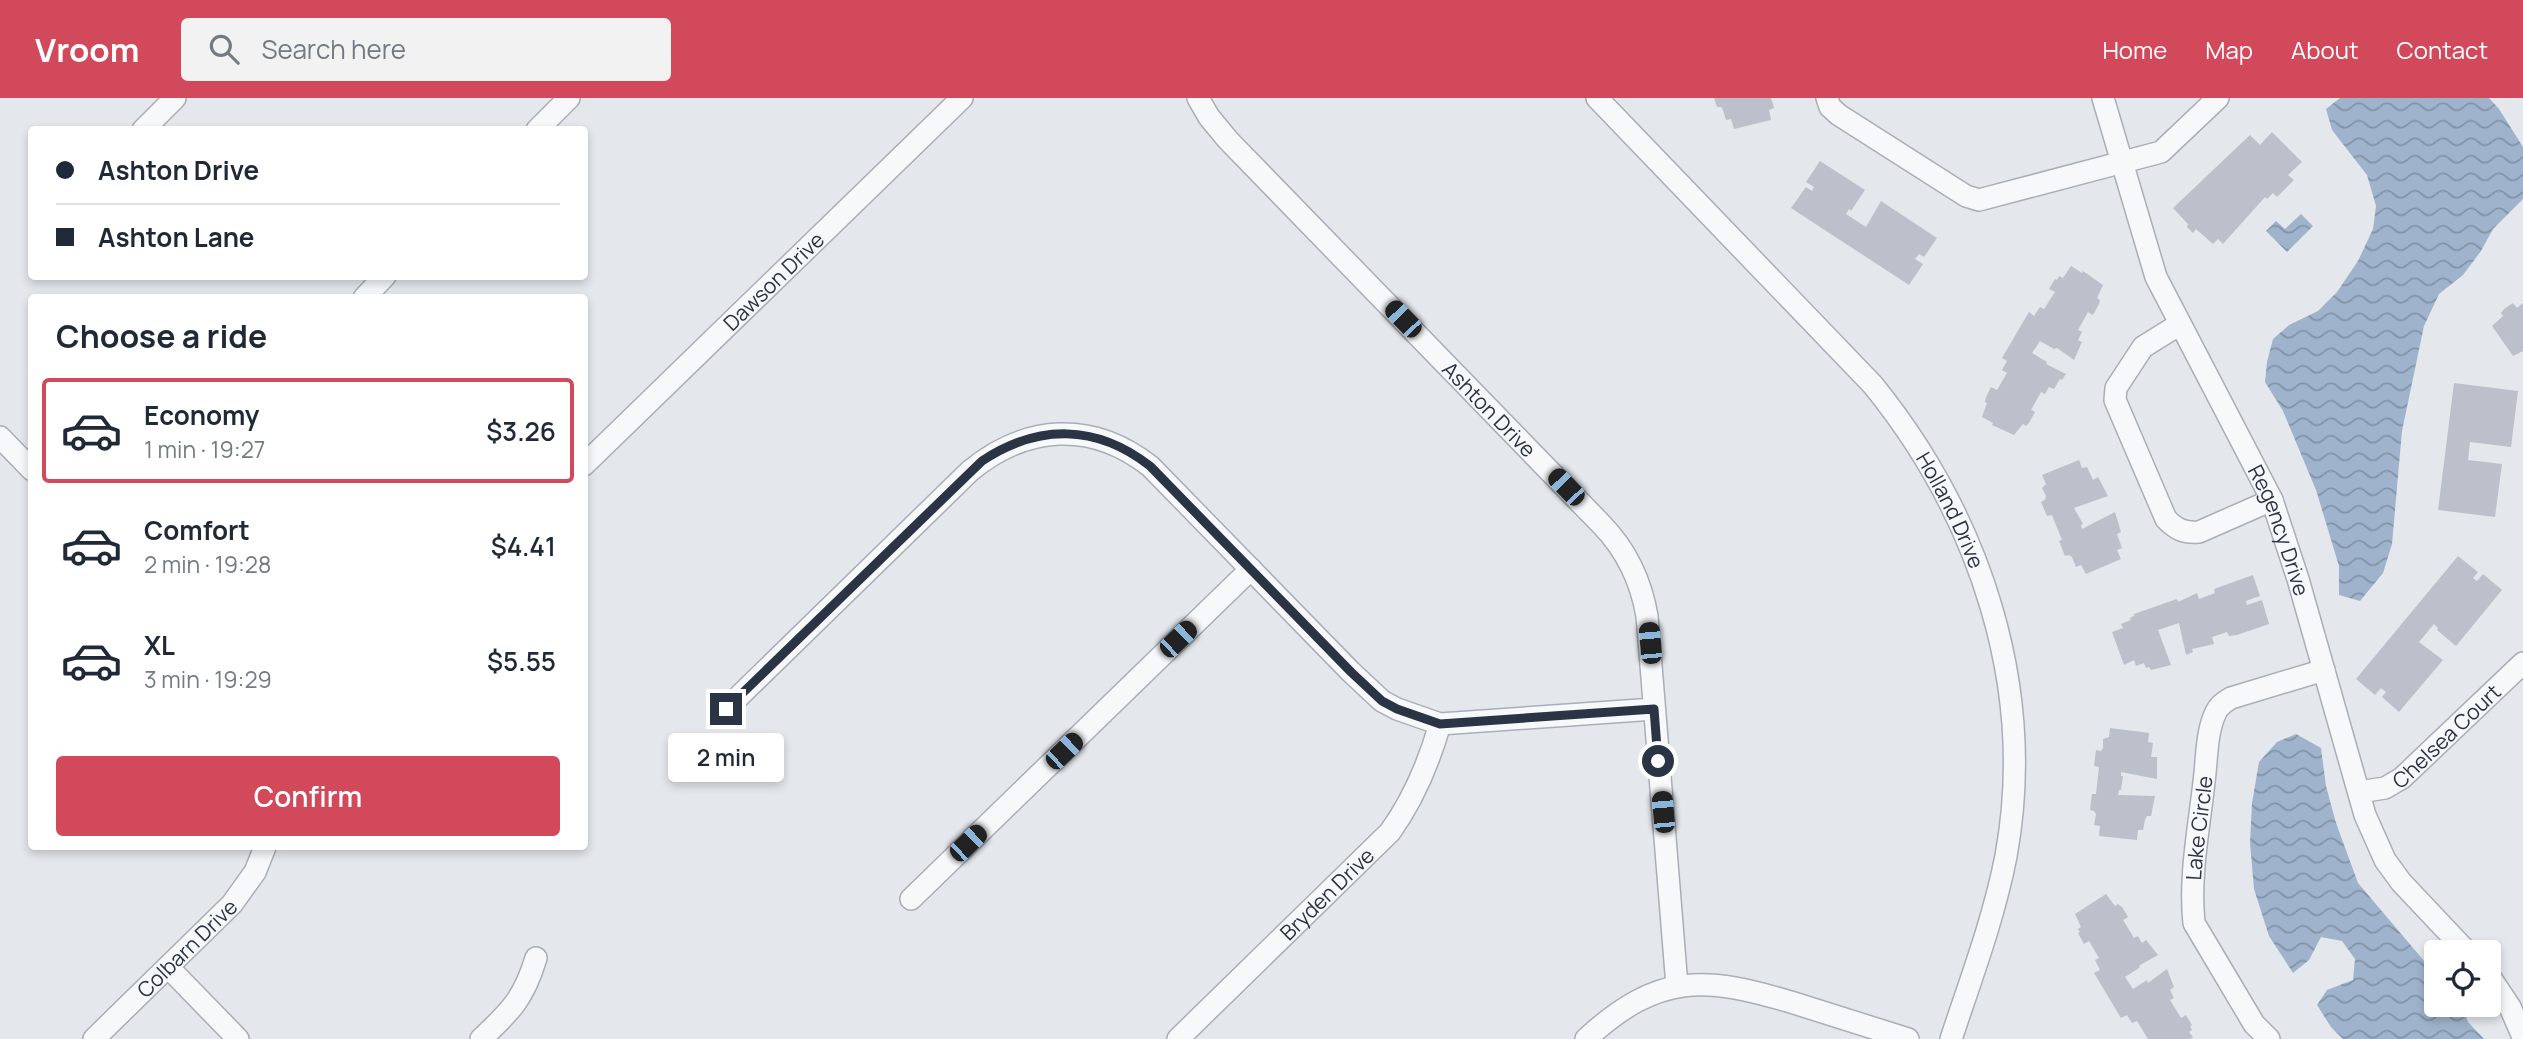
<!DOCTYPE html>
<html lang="en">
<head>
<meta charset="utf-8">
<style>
	body { margin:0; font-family:Manrope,sans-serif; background:#f2f2f3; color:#1f2937; height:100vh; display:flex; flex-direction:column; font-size:26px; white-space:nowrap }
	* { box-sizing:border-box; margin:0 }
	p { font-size:23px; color:#747a83 }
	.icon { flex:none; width:38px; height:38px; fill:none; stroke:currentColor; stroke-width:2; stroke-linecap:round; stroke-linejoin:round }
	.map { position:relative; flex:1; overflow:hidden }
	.panel { position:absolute; left:28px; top:196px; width:560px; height:556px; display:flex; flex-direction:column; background:#fff; border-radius:7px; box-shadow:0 4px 10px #0003 }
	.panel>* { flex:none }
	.banner { position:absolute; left:28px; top:28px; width:560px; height:154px; border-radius:7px; box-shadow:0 4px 10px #0003; display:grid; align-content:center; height:154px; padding:0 28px; background:#fff }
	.controls { position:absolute; left:2424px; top:842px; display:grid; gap:14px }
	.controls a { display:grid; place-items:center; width:77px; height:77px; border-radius:7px; background:#fff; box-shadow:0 4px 10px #0003; font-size:35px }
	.end { position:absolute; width:32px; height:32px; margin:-16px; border:9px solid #2b3445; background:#fff; box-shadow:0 0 0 4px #fff }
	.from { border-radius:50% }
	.bubble { position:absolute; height:49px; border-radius:7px; background:#fff; box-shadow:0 4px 10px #0003; font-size:23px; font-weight:600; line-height:49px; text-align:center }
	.car { position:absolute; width:21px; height:42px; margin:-21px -10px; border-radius:9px; box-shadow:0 0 5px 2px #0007; background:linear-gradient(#222 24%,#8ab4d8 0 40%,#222 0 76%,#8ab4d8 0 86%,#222 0) }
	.banner b { display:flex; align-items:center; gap:24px; height:66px; font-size:26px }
	.banner b+b { border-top:2px solid #e0e1e3 }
	.banner i { width:18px; height:18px; background:#1f2937 }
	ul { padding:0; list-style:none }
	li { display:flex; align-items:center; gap:21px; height:105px; margin:0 14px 10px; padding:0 14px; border:4px solid transparent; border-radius:7px }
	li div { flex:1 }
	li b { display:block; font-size:26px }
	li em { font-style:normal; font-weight:600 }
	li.current { border-color:#d1495b }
	li>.icon { width:63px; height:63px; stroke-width:1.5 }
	h2 { padding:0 28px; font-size:32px; line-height:84px }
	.cta { display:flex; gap:14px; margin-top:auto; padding:14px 28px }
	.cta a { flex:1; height:80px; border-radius:7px; background:#d1495b; color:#fff; font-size:28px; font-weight:600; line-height:80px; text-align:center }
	header { display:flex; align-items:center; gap:42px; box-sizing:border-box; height:98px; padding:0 35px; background:#d1495b; color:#fff }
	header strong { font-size:33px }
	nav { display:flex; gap:38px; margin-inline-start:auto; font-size:24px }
	.search { width:490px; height:63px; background:#f2f2f3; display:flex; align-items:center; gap:18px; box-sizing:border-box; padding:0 24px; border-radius:7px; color:#747a83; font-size:26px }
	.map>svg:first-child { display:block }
	.water { fill:url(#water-waves) }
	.building { fill:#bbc0ca }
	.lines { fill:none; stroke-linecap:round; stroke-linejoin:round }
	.minor-casing { stroke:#a9aeb7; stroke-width:24 }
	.minor { stroke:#f7f8fa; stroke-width:21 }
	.route { stroke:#2b3445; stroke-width:9 }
	.labels { text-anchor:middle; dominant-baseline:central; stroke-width:6; stroke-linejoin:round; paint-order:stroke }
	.street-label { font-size:21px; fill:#2b3445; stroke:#f4f6f9 }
</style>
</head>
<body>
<header>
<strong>Vroom</strong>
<div class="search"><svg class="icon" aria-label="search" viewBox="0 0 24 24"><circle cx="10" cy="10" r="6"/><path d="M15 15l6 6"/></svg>Search here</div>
<nav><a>Home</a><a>Map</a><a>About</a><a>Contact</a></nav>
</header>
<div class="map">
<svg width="2523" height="941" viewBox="0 0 2523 941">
	<defs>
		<pattern id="water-waves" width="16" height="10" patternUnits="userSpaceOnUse" patternTransform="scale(1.75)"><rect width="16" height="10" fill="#9fb4cc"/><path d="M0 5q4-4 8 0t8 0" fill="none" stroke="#8293a7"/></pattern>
	</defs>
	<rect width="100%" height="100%" fill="#e4e7ec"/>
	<g class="water">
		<path d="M2340,0h149l10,11 24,38v52l-30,30 -12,22 -18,24 -24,19 -15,32 -22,105 -10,113 -9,29 -23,28 -21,-6v-29l-23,-76 -33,-79 -18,-29 2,-20 6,-23 16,-14 29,-14 19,-19 21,-31 15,-32 3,-23 -9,-31 -35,-45 -6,-21z"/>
		<path d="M2301,116l12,12 -26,26 -21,-21 10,-10 9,8z"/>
		<path d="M2296,636l25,14 5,38 10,37 22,60 78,92v29l26,1 6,17 16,17h-141l-12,-12 -14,-22 10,-15 26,-10 2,-21 -13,-18 -21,-4 -12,23 -16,13 -24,-37 -15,-47 -4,-46 2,-40 7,-41 18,-20z"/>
	</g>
	<g class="building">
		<path d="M1714,0h57l3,10 -5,2 2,10 -37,9 -3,-10 -5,1 -3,-10 -2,-3h-4z"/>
		<path d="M2272,34l30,30 -14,13 6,5 -17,17 -4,-4 -6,6 -2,-2 -42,47 -5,-5 -5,5 -17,-15 -3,4 -6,-6 1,-3 -15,-16 77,-73 10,10z"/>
		<path d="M1820,63l45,29 -14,21 -2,-2 -3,5 20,13 15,-26 56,37 -13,19 -5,-3 -4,5 8,5 -14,21 -118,-77 15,-21 6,4 2,-4 -8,-5z"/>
		<path d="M2071,168l11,7 1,-2 20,14 -6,13 3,2 -1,4 -6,11 -5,-3 -10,18 4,2 -4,8 4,2 -8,18 -17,-12 -3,1 -14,-8 -8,12 15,9 -1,2 20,10 -4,6 -2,-1 -6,10 -5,-2 -4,7 -4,-2 -10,18 4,2 -6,11 -3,3 -3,-2 -9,11 -22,-10 1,-2 -11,-6 5,-14 -2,-1 1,-5 5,-10 6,3 10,-17 -5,-3 5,-9 -5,-3 27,-46 5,4 6,-9 4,2 11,-17 -6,-3 6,-10 2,1 2,-4 4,2z"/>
		<path d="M2513,205l4,5 6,-5v48l-10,5 -21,-30 11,-10 -2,-3 3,-4z"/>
		<path d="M2454,285l64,8 -7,56 -41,-5 -2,18 34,4 -7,53 -57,-7z"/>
		<path d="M2079,362l3,8 5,-1 6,13 5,-3 10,19 -34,12 9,16 -2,1 1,4 33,-17 6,20 -4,2 5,14 -5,2 4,9 -35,15 -5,-9 -5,2 -4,-10 -3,-2 -4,1 -6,-15 3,-1 -10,-25 -5,1 -6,-14 4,-2 1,-4 -4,-8 4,-4 -4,-9z"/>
		<path d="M2458,458l20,16 -5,6 4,3 6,-7 19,16 -46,56 -19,-16 1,-2 -4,-4 -15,18 24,18 -44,52 -17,-15 4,-5 -5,-4 -6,7 -19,-16z"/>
		<path d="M2253,477l7,21 -14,5 1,4 15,-5 7,24 -32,11 -8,1 -2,-4 -15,5 2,7 -22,5 1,3 -7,3 -7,-32 -21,7 13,35 -20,5 -2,-3 -3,1 -2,-5 -8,3 -2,-6 -10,5 -12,-33 11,-4 -2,-4 10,-4 -1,-2 4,-2v-2l43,-15 1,3 19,-9 2,6 16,-6 -1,-4z"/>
		<path d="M2110,630l39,5 -1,9 5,1 -2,14h6v22l-36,-7v4h2l-2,14h-2l-1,5 37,1 -4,20h-4l-2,4 -2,10h-5l-1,10 -38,-4 1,-10 -6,-1 2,-11 -2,-3 -4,-1 2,-16h4l3,-27 -5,-1 2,-16 5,1 2,-3v-9l6,-2z"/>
		<path d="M2106,796l9,12 3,-2 4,3 6,10 -5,3 11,18 4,-2 4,7 4,-3 12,15 -18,10 -1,3 -14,9 8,12 14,-9 1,3 19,-14 7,18 -4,3 4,8 -4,2 11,18 5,-3 6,10 -2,1 2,4 -3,2 4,5 -3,2h-42l-11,-18 -5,2 -5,-8 -6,3 -27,-45 6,-3 -5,-10 4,-2 -10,-17 -5,3 -6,-11 2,-1 -2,-3 3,-2 -6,-13z"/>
	</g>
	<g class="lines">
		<g class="minor-casing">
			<g id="minor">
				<path id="s1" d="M1198,0l11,19 19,23 374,385c24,25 39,56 45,91l30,370"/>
				<path id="s2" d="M1597,0l276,287c106,131 164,301 133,471 -12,62 -35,123 -55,183"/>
				<path d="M1827,0l3,9 9,8 127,81 13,4 182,-48 57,-54"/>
				<path id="s3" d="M2103,0l53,179 116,223 26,79 67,236 20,45 16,22 66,70"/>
				<path d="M143,32l32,-32"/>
				<path d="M537,32l32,-32"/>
				<path d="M364,200l21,-22"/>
				<path d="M2180,226l-37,23 -27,41 -1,12 51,119c11,11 18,14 33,13l73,-32"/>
				<path d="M0,339l32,33"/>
				<path id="s4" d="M584,367l378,-367"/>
				<path d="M726,611l244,-238c56,-46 121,-51 180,-5l201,206 31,29 15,8 43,15 214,-15"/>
				<path id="s5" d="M2359,694l26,-4 17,-10 121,-115"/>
				<path d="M911,801l340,-330"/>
				<path d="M168,869l70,72"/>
				<path d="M2488,876l22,33 13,30"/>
				<path id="s6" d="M94,941l138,-135 23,-32 10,-25"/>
				<path d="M481,941c30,-28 43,-41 55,-81"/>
				<path id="s7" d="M1178,941l212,-207c23,-32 39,-70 50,-108"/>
				<path d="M1586,941c73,-67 119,-63 208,-36 38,12 76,24 114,36"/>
				<path id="s8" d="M2269,941l-15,-15 -60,-101c-5,-46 5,-95 10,-141 3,-22 2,-50 12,-70 3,-7 9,-10 15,-14l93,-28"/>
			</g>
		</g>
		<use href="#minor" class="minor"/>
	</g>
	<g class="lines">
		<path class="route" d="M726,611l256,-248c56,-37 114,-37 168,5l201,206 31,29 15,8 43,15 214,-15 4,52"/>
	</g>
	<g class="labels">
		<g class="street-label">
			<text stroke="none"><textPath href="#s4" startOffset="264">Dawson Drive</textPath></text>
			<text stroke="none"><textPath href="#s1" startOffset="427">Ashton Drive</textPath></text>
			<text stroke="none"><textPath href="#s2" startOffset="546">Holland Drive</textPath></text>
			<text stroke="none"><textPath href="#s3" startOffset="469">Regency Drive</textPath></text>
			<text stroke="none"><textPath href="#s5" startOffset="107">Chelsea Court</textPath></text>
			<text stroke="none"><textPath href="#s8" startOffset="234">Lake Circle</textPath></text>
			<text stroke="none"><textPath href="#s7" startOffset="208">Bryden Drive</textPath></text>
			<text stroke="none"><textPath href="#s6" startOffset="130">Colbarn Drive</textPath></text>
		</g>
	</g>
</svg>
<div class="controls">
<a><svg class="icon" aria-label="locate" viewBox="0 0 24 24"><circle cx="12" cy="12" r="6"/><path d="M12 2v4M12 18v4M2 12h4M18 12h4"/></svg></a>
</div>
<i class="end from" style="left:1658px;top:663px"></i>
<i class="end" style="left:726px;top:611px"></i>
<div class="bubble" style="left:668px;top:635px;width:116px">2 min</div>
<i class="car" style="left:1403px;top:221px;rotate:316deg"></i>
<i class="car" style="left:1566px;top:389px;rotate:316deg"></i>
<i class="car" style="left:1178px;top:541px;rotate:46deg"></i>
<i class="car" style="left:1650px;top:545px;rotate:355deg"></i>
<i class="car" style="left:1064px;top:653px;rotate:46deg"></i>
<i class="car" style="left:1663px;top:714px;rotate:355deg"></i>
<i class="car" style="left:968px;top:745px;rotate:46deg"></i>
<div class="banner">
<b><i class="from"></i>Ashton Drive</b>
<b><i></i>Ashton Lane</b>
</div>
<section class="panel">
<h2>Choose a ride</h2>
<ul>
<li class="current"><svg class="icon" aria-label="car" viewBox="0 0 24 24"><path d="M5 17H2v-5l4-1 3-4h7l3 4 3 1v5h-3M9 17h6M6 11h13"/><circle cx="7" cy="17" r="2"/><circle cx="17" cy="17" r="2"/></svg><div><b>Economy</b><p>1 min · 19:27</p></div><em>$3.26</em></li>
<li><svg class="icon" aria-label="car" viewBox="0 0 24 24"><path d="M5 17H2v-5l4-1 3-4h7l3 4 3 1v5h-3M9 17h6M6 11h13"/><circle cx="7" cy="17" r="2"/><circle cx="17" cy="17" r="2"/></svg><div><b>Comfort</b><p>2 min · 19:28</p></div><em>$4.41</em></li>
<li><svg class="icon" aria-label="car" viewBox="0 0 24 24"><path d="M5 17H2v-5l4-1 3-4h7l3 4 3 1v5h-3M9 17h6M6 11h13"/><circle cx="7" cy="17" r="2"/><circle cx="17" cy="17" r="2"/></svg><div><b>XL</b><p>3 min · 19:29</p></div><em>$5.55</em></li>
</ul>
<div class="cta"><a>Confirm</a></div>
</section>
</div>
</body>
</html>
